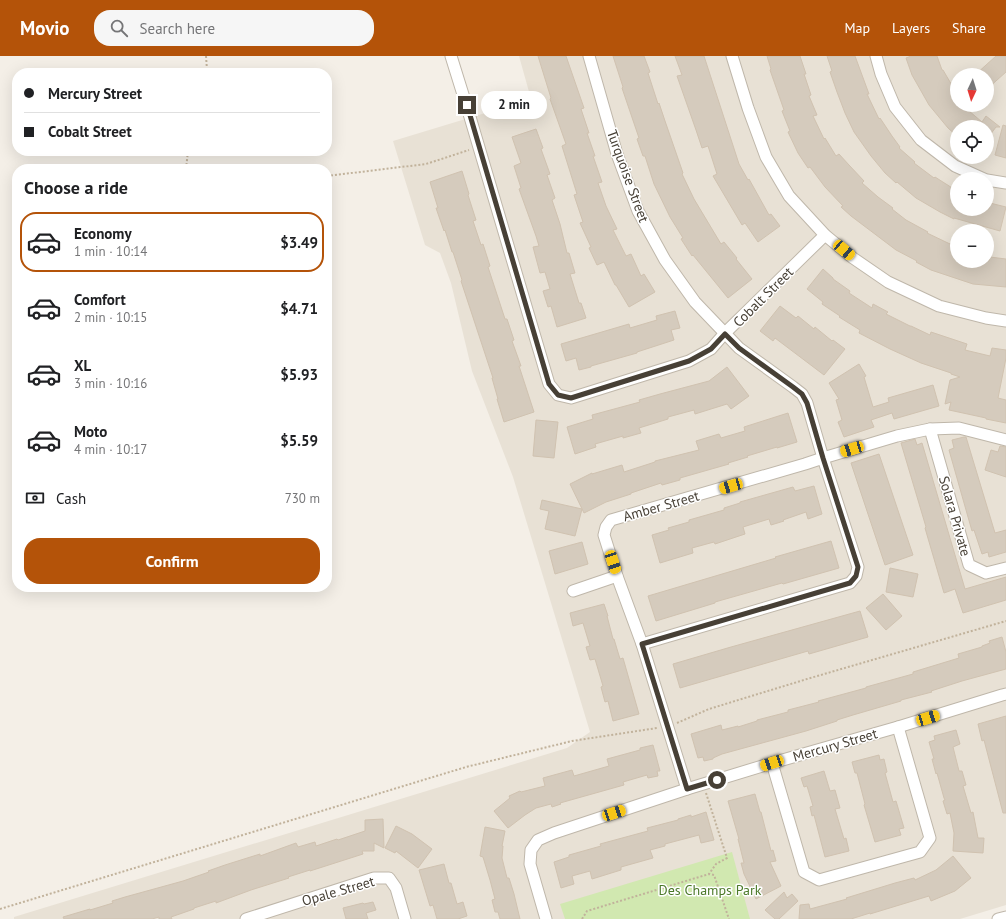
<!DOCTYPE html>
<html lang="en">
<head>
<meta charset="utf-8">
<style>
	body { margin:0; font-family:"PT Sans",sans-serif; background:#f6f6f6; color:#202124; height:100vh; display:flex; flex-direction:column; font-size:15px; white-space:nowrap }
	* { box-sizing:border-box; margin:0 }
	p { font-size:13px; color:#757577 }
	.icon { flex:none; width:22px; height:22px; fill:none; stroke:currentColor; stroke-width:2; stroke-linecap:round; stroke-linejoin:round }
	.map { position:relative; flex:1; overflow:hidden }
	.sheet { position:absolute; left:12px; top:108px; width:320px; height:428px; display:flex; flex-direction:column; background:#fff; border-radius:16px; box-shadow:0 4px 16px #0002 }
	.sheet>* { flex:none }
	.hud { position:absolute; left:12px; top:12px; width:320px; height:88px; border-radius:16px; box-shadow:0 4px 16px #0002; display:grid; align-content:center; height:88px; padding:0 12px; background:#fff }
	.needle { width:26px; rotate:184deg }
	.buttons { position:absolute; left:950px; top:12px; display:grid; gap:8px }
	.buttons a { display:grid; place-items:center; width:44px; height:44px; border-radius:50%; background:#fff; box-shadow:0 4px 16px #0002; font-size:20px }
	.end { position:absolute; width:18px; height:18px; margin:-9px; border:5px solid #474036; background:#fff; box-shadow:0 0 0 2px #fff }
	.from { border-radius:50% }
	.bubble { position:absolute; height:28px; border-radius:14px; background:#fff; box-shadow:0 4px 16px #0002; font-size:13px; font-weight:800; line-height:28px; text-align:center }
	.car { position:absolute; width:12px; height:24px; margin:-12px -6px; border-radius:5px; box-shadow:0 0 3px 1px #0007; background:linear-gradient(#f5c518 24%,#345 0 40%,#f5c518 0 76%,#345 0 86%,#f5c518 0) }
	.hud b { display:flex; align-items:center; gap:14px; height:38px; font-size:15px }
	.hud b+b { border-top:1px solid #e0e0e0 }
	.hud i { width:10px; height:10px; background:#202124 }
	ul { padding:0; list-style:none }
	li { display:flex; align-items:center; gap:12px; height:60px; margin:0 8px 6px; padding:0 4px; border:2px solid transparent; border-radius:16px }
	li div { flex:1 }
	li b { display:block; font-size:15px }
	li em { font-style:normal; font-weight:800 }
	li.current { border-color:#b45309 }
	li>.icon { width:36px; height:36px; stroke-width:1.5 }
	h2 { padding:0 12px; font-size:18px; line-height:48px }
	.pay { display:flex; align-items:center; gap:10px; height:44px; padding:0 12px; font-size:15px }
	.pay p { margin-inline-start:auto }
	.button { display:flex; gap:8px; margin-top:auto; padding:8px 12px }
	.button a { flex:1; height:46px; border-radius:16px; background:#b45309; color:#fff; font-size:16px; font-weight:800; line-height:46px; text-align:center }
	header { display:flex; align-items:center; gap:24px; box-sizing:border-box; height:56px; padding:0 20px; background:#b45309; color:#fff }
	header strong { font-size:19px }
	nav { display:flex; gap:22px; margin-inline-start:auto; font-size:14px }
	.search { width:280px; height:36px; background:#f6f6f6; display:flex; align-items:center; gap:10px; box-sizing:border-box; padding:0 14px; border-radius:16px; color:#757577; font-size:15px }
	.map>svg:first-child { display:block }
	.residential { fill:#e8e1d5; fill-rule:evenodd }
	.green { fill:#d1e8b0 }
	.building { fill:#d5cbbd; stroke:#d0c2b0 }
	.lines { fill:none; stroke-linecap:round; stroke-linejoin:round }
	.minor-casing { stroke:#bfb7aa; stroke-width:13 }
	.path { stroke:#c1b29b; stroke-width:2; stroke-dasharray:2 2; stroke-linecap:butt }
	.minor { stroke:#fff; stroke-width:11 }
	.route { stroke:#474036; stroke-width:5 }
	.labels { text-anchor:middle; dominant-baseline:central; stroke-width:3; stroke-linejoin:round; paint-order:stroke }
	.street-label { font-size:14px; fill:#474036; stroke:#fff }
	.park-label { font-size:14px; fill:#4b7929; stroke:#fff }
</style>
</head>
<body>
<header>
<strong>Movio</strong>
<div class="search"><svg class="icon" aria-label="search" viewBox="0 0 24 24"><circle cx="10" cy="10" r="6"/><path d="M15 15l6 6"/></svg>Search here</div>
<nav><a>Map</a><a>Layers</a><a>Share</a></nav>
</header>
<div class="map">
<svg width="1006" height="863" viewBox="0 0 1006 863">
	<rect width="100%" height="100%" fill="#f4efe7"/>
	<path class="residential" d="M519,0h487v849l-46,14h-946v-2l553,-169 23,-16 -77,-255 -41,-106 -21,-88 -11,-30 -15,-8 -32,-104 138,-42zM957,19h30v30h-30zM957,71h30v30h-30zM957,123h30v30h-30zM957,175h30v30h-30z"/>
	<path class="green" d="M732,796l18,67h-185l-5,-15z"/>
	<g class="building">
		<path d="M538,0h28l18,52 -3,1 8,24h-2l8,23h-2l9,26 -4,1 8,23 11,23 -4,1 13,26 5,-2 10,22 3,-2 11,18 -26,15 -13,-22h-1l-11,-23 -7,3 -8,-17 2,-1 -11,-24 3,-1 -9,-27 3,-1 -15,-48 4,-2 -16,-45 1,-1z"/>
		<path d="M613,0h31l6,16 -2,1 10,31 1,-1 6,18 18,52 -1,1 12,25 27,45 3,-2 13,16 -1,1 16,20 -24,19 -35,-43 -1,1 -11,-17 2,-1 -13,-21 -16,-33 -9,-28h-2l-6,-17 2,-1 -17,-50 1,-1z"/>
		<path d="M675,0h29l35,108 9,16 1,-1 20,36 2,-1 9,12 -22,16 -13,-19 -3,2 -29,-49 4,-2 -9,-28 -6,2 -6,-18 -19,-54 5,-1z"/>
		<path d="M767,0h33l6,18h-2l7,21 -2,1 8,19 -4,1 11,23 1,-1 11,18 3,-2 10,11 15,16 -2,2 16,14 15,11 -1,1 14,11 22,12 -1,1 23,11v-1l7,3v15h32l1,-4 16,2v28l-33,-3 -42,-14 -15,-8 1,-1 -21,-11 -45,-34 -10,-9 2,-1 -18,-19 -15,-20 -2,1 -10,-15 -10,-21 2,-1 -8,-20 2,-1 -14,-40 1,-1z"/>
		<path d="M827,0h28l14,38h-2l12,25 1,-1 12,18 8,11 -1,1 16,14 -1,1 20,15 1,-1 22,14v18h32l1,-6 16,4 -6,24 -46,-13v1l-14,-7 -24,-14 -19,-16 -1,1 -11,-10 -14,-17 -17,-24 -9,-19 -8,-21 -7,-20 2,-1z"/>
		<path d="M911,0h26l5,14h1l7,12 7,8v15h5l20,17 4,-6 14,11h-4l-9,12v-12h-30v9l-9,-8 -19,-23 -17,-30 -6,-17z"/>
		<path d="M996,0h10v16l-19,17v-14h-12z"/>
		<path d="M1003,69l3,1v32l-11,-3z"/>
		<path d="M536,73l7,19 -2,1 9,25 -3,1 8,23 -3,2 8,24 7,29h2l6,20 -5,1 9,29h2l5,15 -29,9 -6,-21 -3,1 -5,-16 7,-2 -5,-17 -5,1 -7,-26 6,-1 -3,-10 -17,-47 2,-1 -7,-22 7,-3 -9,-26z"/>
		<path d="M462,115l7,23 -1,1 8,25 -3,1 8,24 2,-1 7,22 -2,1 17,52h2l7,21 -2,1 9,25h-2l15,46 -30,10 -7,-23h1l-6,-21h1l-32,-97 1,-1 -9,-28h-1l-7,-22 -1,1 -8,-23h2l-8,-26z"/>
		<path d="M823,213l10,9v1l17,12 -1,2 23,15 1,-4 15,8 -2,2 24,12h1l19,9 1,-3 36,12 -2,6 25,6 2,-8 14,2v8l-8,40 8,2v23l-20,-4v-1l-37,-8 2,-8 -6,2 5,-24 10,-3 -9,-3v-1l-30,-10 -31,-14 -31,-16 1,-3 -21,-13 1,-1 -18,-12 1,-2 -16,-13z"/>
		<path d="M780,250l16,12 2,-2 16,13 1,-2 17,14 1,-1 12,9 -21,26 -49,-37 -2,3 -13,-10z"/>
		<path d="M675,255l5,17 -9,2 3,10 -37,12v1l-46,13v1l-12,3 -3,-12 -10,3 -5,-17 68,-20 1,4 27,-8 -1,-4z"/>
		<path d="M859,308l7,12 -2,1 9,30 16,-5 -1,-4 45,-13 6,21 -45,13 -2,-6 -21,7 3,7 -30,10 -6,-15 4,-2 -6,-20 3,-1 -10,-16z"/>
		<path d="M727,311l22,29 -18,13 -4,-5 -32,10 -1,-4 -26,7v2l-29,9 2,5 -18,5v-2l-28,8 1,3 -21,7 -8,-27 26,-8 -1,-4 48,-13 -1,-2 21,-6 49,-13z"/>
		<path d="M788,357l9,29 -20,6v-1l-30,9 1,1 -20,6 1,1 -49,14v2l-18,5 -1,-2 -30,10v1l-25,8 -22,11 -14,-29 22,-11v1l30,-9 2,7 31,-10v-1l44,-11 -3,-9 23,-7 2,4 24,-7 -1,-4z"/>
		<path d="M536,364l22,2 -4,36 -21,-2z"/>
		<path d="M964,381h2l29,96 11,-3v22l-17,5 -1,-5 -6,2 -8,-24 -2,1 -23,-81 5,-2 -2,-8z"/>
		<path d="M915,383l2,6 5,-2 43,146 41,-12v23l-43,13 -8,-24 -11,4 -19,-65 1,-1 -25,-84z"/>
		<path d="M1000,390l6,1v30l-21,-7 6,-20 7,2z"/>
		<path d="M879,398l34,101 -28,10 -34,-102z"/>
		<path d="M814,430l8,28 -14,5 -2,-7 -23,8 1,1 -13,4 -2,-6 -26,8 2,7 -30,10 -1,-2 -22,6 1,5 -33,10 -8,-28 17,-5 -1,-2 21,-6v-2l35,-10v-2l16,-5v-1l53,-15 2,4z"/>
		<path d="M542,444l40,9 -7,27 -30,-7 4,-18 -9,-2z"/>
		<path d="M831,485l8,27 -56,16 -1,-1 -67,19v1l-59,18 -8,-25 128,-38 -1,-1z"/>
		<path d="M582,486l6,22 -33,10 -6,-23z"/>
		<path d="M890,512l28,6 -5,23 -27,-5z"/>
		<path d="M883,538l19,22 -16,14 -20,-22z"/>
		<path d="M604,548l4,12h-1l6,23h1l6,20 3,-1 16,56 -26,7 -5,-20 -3,1 -4,-15 2,-1 -8,-27 -5,1 -4,-13 4,-1 -7,-23 -10,3 -3,-13z"/>
		<path d="M860,555l8,26 -59,17 -1,-3 -128,37 -7,-24 58,-17z"/>
		<path d="M1002,581l4,15v17l-44,12 -31,10 1,1 -31,8v1l-48,14 -16,5v1l-31,10 -84,23 -9,4v1l-9,2 -1,-4 -5,1 -7,-24 30,-9 1,5 16,-4v1l19,-6v-1l31,-8v-2l31,-8 -1,-1 48,-13v-1l47,-13v-2l46,-14 -1,-4 24,-7v-1l8,-3 -1,-2z"/>
		<path d="M1006,660v97h-3l-19,-73 -2,1 -4,-17z"/>
		<path d="M956,674l4,14 -7,3 6,24h3l4,14 -3,1 8,27 2,-1 5,26h6l-1,15 -30,-2 1,-18 -4,-20 -3,1 -4,-13 2,-1 -1,-2 -7,-25 -1,1 -4,-15h2l-5,-17 6,-2 -1,-4z"/>
		<path d="M653,689l7,26h-3l1,5 -10,2 -1,-3 -24,7 1,3 -64,18 1,1 -9,3 -1,-3 -15,4 -11,7 -17,13 -14,-17 16,-13 -1,-2 11,-5 1,1 24,-6 -2,-8 29,-8 2,6 35,-10 -2,-7 33,-9v-2z"/>
		<path d="M879,699l1,5 4,-1 3,13 -2,1 8,29 3,-1 8,27 -5,1 2,6 -26,7 -11,-37 1,-1 -8,-31h-2l-3,-11z"/>
		<path d="M824,715l6,20 5,-1 5,18 -5,1 9,30 2,-1 3,13 -24,6 -11,-42 -2,1 -2,-9 3,-1 -6,-20 -3,1 -3,-9z"/>
		<path d="M755,738l5,18h1l10,39 2,-1 3,11 -6,1 11,24 -25,13 -12,-25 -3,-11h3l-6,-24h1l-11,-38z"/>
		<path d="M706,756l8,28 -13,3 -2,-8 -34,9v2l-15,4 3,8 -32,9v3l-29,9 -2,-8 -18,5 2,8 -13,4 -7,-26 15,-5v-2l32,-9 -1,-2 48,-13 -1,-3 31,-8v-1l13,-4v2z"/>
		<path d="M383,763l1,29 -10,-5v8h-12l1,3 -53,17v-1l-22,7 1,1 -38,12 -35,13v-2l-22,7v1l-23,8 1,2h-13v-2l-7,2h-88l-1,-2 27,-8v1l23,-7 -1,-2 13,-4 58,-16 26,-9 -1,-1 17,-6 35,-11v2l36,-13 2,4 17,-5 1,4 21,-7 1,1 27,-9v-11z"/>
		<path d="M396,770l16,8 20,15 -14,19 -22,-17 -1,2 -10,-5z"/>
		<path d="M485,771l20,4 -3,15h1l-1,12 5,20h2l5,16 6,25h-20l-2,-7h-3l-3,-12 3,-1 -5,-19 -7,-23 -3,-1z"/>
		<path d="M953,800l18,22 -16,13 -24,10 -2,-5 -59,18v-1l-19,6h-52l1,-14 9,-1 1,5 37,-10 -1,-1 49,-15 19,-5 1,2 21,-10z"/>
		<path d="M444,808l5,19h2l6,21 6,-2 4,14 -9,3h-21l-4,-14 -3,1 -11,-36z"/>
		<path d="M784,836l3,6 5,-4 6,7 -19,18h-4l-10,-9z"/>
		<path d="M373,846l3,8 -10,3 2,6h-22l-3,-11 20,-5 1,1z"/>
	</g>
	<g class="lines">
		<g class="minor-casing">
			<g id="minor">
				<path d="M451,0l19,61 79,267 9,11 13,3 118,-37 22,-12 14,-16 100,-98"/>
				<path d="M589,0l28,98 21,57 27,49 30,42 44,46 54,39 9,7 5,9 16,55 35,109 -2,9 -6,7 -208,61"/>
				<path d="M732,0l16,52 18,49 23,39 36,39 28,23 35,24 51,24 47,12 20,3"/>
				<path d="M876,0l5,18 14,33 26,33 34,26 29,13"/>
				<path d="M987,124l19,3"/>
				<path d="M930,373l39,136 17,8 20,-5"/>
				<path d="M573,535l44,-15"/>
				<path d="M772,707l32,109 15,8 101,-28 10,-14 -32,-111"/>
				<path d="M687,733l-45,-145 -25,-68 -13,-41 2,-8 5,-7 194,-56 18,-6 74,-22 33,-7 29,-1 47,12"/>
				<path d="M246,863l128,-41h15l7,10 9,31"/>
				<path d="M546,863l-16,-55 1,-14 7,-10 16,-7 133,-44 85,-26 126,-36 104,-32 4,-1"/>
				<path d="M998,863l8,-2"/>
			</g>
		</g>
		<g class="path">
			<path d="M206,0l1,14 -1,3"/>
			<path d="M186,113l2,-18"/>
			<path d="M327,120l99,-12 43,-14"/>
			<path d="M677,667l32,-14 98,-30 199,-58"/>
			<path d="M706,737l21,65 -11,6 -7,10"/>
			<path d="M0,853l466,-142 106,-26 85,-13"/>
			<path d="M582,863l5,-8 122,-37 5,1 15,44"/>
		</g>
		<use href="#minor" class="minor"/>
	</g>
	<g class="lines">
		<path class="route" d="M467,49l82,279 9,11 13,3 118,-37 22,-12 14,-15 14,14 54,39 9,7 5,9 16,55 35,109 -2,9 -6,7 -208,61 45,145 30,-9"/>
	</g>
	<g class="labels">
		<g class="street-label">
			<text transform="translate(628 120) rotate(70)">Turquoise Street</text>
			<text transform="translate(763 241) rotate(-45)">Cobalt Street</text>
			<text transform="translate(661 450) rotate(-16)">Amber Street</text>
			<text transform="translate(955 460) rotate(74)">Solara Private</text>
			<text transform="translate(835 689) rotate(-16)">Mercury Street</text>
			<text transform="translate(338 835) rotate(-16)">Opale Street</text>
		</g>
		<g class="park-label">
			<text x="710" y="834">Des Champs Park</text>
		</g>
	</g>
</svg>
<div class="buttons">
<a><svg class="needle" viewBox="-14 -14 28 28"><path d="M0-13l5 13h-10z" fill="#e53935"/><path d="M0 13l5-13h-10z" fill="#757577"/></svg></a>
<a><svg class="icon" aria-label="locate" viewBox="0 0 24 24"><circle cx="12" cy="12" r="6"/><path d="M12 2v4M12 18v4M2 12h4M18 12h4"/></svg></a>
<a>+</a>
<a>−</a>
</div>
<i class="end from" style="left:717px;top:724px"></i>
<i class="end" style="left:467px;top:49px"></i>
<div class="bubble" style="left:481px;top:35px;width:66px">2 min</div>
<i class="car" style="left:844px;top:194px;rotate:130deg"></i>
<i class="car" style="left:852px;top:393px;rotate:253deg"></i>
<i class="car" style="left:731px;top:430px;rotate:254deg"></i>
<i class="car" style="left:613px;top:506px;rotate:162deg"></i>
<i class="car" style="left:928px;top:662px;rotate:73deg"></i>
<i class="car" style="left:772px;top:707px;rotate:252deg"></i>
<i class="car" style="left:614px;top:757px;rotate:72deg"></i>
<div class="hud">
<b><i class="from"></i>Mercury Street</b>
<b><i></i>Cobalt Street</b>
</div>
<section class="sheet">
<h2>Choose a ride</h2>
<ul>
<li class="current"><svg class="icon" aria-label="car" viewBox="0 0 24 24"><path d="M5 17H2v-5l4-1 3-4h7l3 4 3 1v5h-3M9 17h6M6 11h13"/><circle cx="7" cy="17" r="2"/><circle cx="17" cy="17" r="2"/></svg><div><b>Economy</b><p>1 min · 10:14</p></div><em>$3.49</em></li>
<li><svg class="icon" aria-label="car" viewBox="0 0 24 24"><path d="M5 17H2v-5l4-1 3-4h7l3 4 3 1v5h-3M9 17h6M6 11h13"/><circle cx="7" cy="17" r="2"/><circle cx="17" cy="17" r="2"/></svg><div><b>Comfort</b><p>2 min · 10:15</p></div><em>$4.71</em></li>
<li><svg class="icon" aria-label="car" viewBox="0 0 24 24"><path d="M5 17H2v-5l4-1 3-4h7l3 4 3 1v5h-3M9 17h6M6 11h13"/><circle cx="7" cy="17" r="2"/><circle cx="17" cy="17" r="2"/></svg><div><b>XL</b><p>3 min · 10:16</p></div><em>$5.93</em></li>
<li><svg class="icon" aria-label="car" viewBox="0 0 24 24"><path d="M5 17H2v-5l4-1 3-4h7l3 4 3 1v5h-3M9 17h6M6 11h13"/><circle cx="7" cy="17" r="2"/><circle cx="17" cy="17" r="2"/></svg><div><b>Moto</b><p>4 min · 10:17</p></div><em>$5.59</em></li>
</ul>
<div class="pay"><svg class="icon" aria-label="cash" viewBox="0 0 24 24"><path d="M3 7h18v10H3z"/><circle cx="12" cy="12" r="2"/></svg>Cash<p>730 m</p></div>
<div class="button"><a>Confirm</a></div>
</section>
</div>
</body>
</html>
